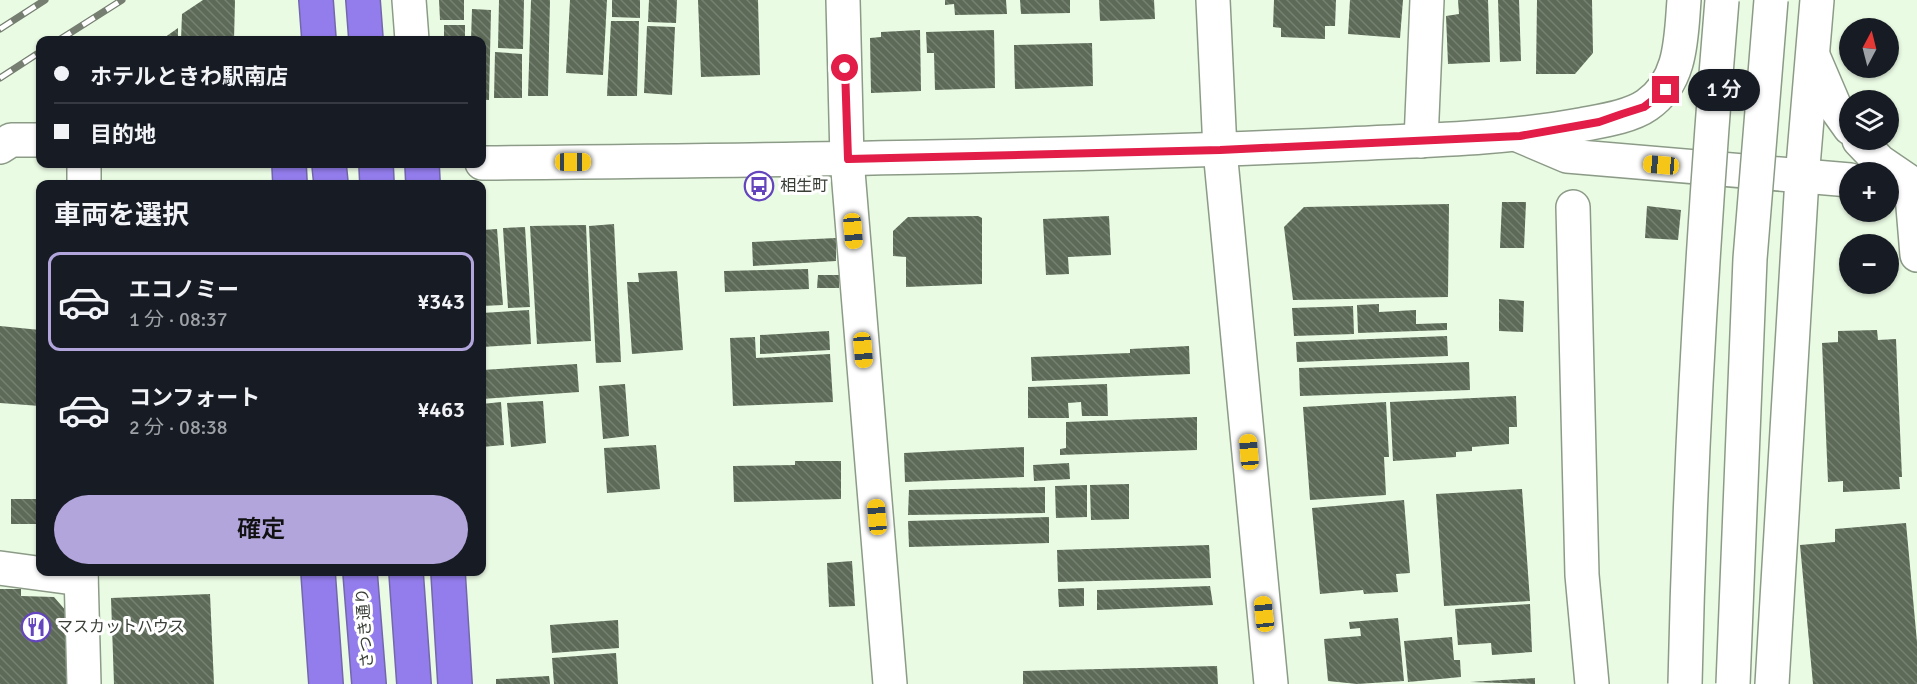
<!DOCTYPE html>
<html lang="ja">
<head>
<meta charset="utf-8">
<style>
	body { margin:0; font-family:Signika,"Noto Sans JP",sans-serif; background:#242831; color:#f1f3f6; height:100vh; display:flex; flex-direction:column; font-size:22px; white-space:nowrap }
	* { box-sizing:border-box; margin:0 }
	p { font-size:20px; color:#9ea1a6 }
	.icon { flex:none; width:33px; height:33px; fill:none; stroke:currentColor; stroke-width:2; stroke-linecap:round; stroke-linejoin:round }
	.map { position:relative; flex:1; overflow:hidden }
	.details { position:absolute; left:36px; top:180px; width:450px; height:396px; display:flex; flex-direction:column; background:#171b24; border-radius:12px; box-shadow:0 2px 4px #0004 }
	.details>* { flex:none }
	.top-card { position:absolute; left:36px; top:36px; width:450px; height:132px; border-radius:12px; box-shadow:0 2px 4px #0004; display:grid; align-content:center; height:132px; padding:0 18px; background:#171b24 }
	.needle { width:39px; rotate:7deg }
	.tools { position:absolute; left:1839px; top:18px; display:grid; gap:12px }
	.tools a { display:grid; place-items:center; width:60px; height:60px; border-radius:50%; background:#171b24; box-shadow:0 2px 4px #0004; font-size:30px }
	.end { position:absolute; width:27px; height:27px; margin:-14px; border:8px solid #e11d48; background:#fff; box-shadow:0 0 0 3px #fff }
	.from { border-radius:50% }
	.bubble { position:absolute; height:42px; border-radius:21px; background:#171b24; box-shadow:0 2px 4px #0004; font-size:20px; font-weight:600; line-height:42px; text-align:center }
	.car { position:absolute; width:18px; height:36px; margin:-18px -9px; border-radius:8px; box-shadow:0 0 4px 2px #0007; background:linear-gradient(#f5c518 24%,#345 0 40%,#f5c518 0 76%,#345 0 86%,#f5c518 0) }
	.top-card b { display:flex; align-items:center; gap:21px; height:57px; font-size:22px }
	.top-card b+b { border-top:2px solid #363941 }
	.top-card i { width:15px; height:15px; background:#f1f3f6 }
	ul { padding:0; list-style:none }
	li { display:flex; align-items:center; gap:18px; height:99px; margin:0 12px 9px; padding:0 6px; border:3px solid transparent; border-radius:12px }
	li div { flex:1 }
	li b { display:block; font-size:22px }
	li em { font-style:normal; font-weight:600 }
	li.selected { border-color:#b2a5dc }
	li>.icon { width:54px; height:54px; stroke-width:1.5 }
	h2 { padding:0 18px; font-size:27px; line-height:72px }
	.primary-button { display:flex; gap:12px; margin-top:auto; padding:12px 18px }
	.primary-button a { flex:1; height:69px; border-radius:36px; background:#b2a5dc; color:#111; font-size:24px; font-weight:600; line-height:69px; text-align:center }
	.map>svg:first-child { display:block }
	.building { fill:url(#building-back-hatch) }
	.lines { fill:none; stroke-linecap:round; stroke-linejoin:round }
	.minor-casing { stroke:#8c9b87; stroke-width:36 }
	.highway-casing { stroke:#7367ac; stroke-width:36 }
	.minor { stroke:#fff; stroke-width:33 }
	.highway { stroke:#937dec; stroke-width:33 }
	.rail-casing { stroke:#757e71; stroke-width:7 }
	.rail { stroke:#fff; stroke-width:4.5; stroke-dasharray:14; stroke-linecap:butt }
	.minor-bridge-casing { stroke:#8c9b87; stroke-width:36; stroke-linecap:butt }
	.minor-bridge { stroke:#fff; stroke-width:33 }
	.route { stroke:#e11d48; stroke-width:8 }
	.labels { text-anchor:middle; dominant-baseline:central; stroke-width:6; stroke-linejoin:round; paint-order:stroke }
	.poi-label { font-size:16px; fill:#383e36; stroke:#fff; text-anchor:start }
	.street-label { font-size:16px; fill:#383e36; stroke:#fff }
</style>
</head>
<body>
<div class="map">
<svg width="1917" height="684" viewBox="0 0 1917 684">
	<defs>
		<pattern id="building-back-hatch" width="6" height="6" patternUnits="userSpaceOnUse" patternTransform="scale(1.5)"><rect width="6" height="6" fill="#5c6a57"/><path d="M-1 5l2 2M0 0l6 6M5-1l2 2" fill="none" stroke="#768172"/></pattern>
	</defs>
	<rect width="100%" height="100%" fill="#eafbe4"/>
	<g class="building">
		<path d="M203,0h32l-1,40h-53l1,-26z"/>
		<path d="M439,0h25v20h-24z"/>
		<path d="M499,0h25l-1,49 -25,-1z"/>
		<path d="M531,0h19l-2,96h-20z"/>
		<path d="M570,0h37l-4,75 -37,-2z"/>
		<path d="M612,0h28v18l-28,-1z"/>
		<path d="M649,0h28l-1,23 -28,-1z"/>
		<path d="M698,0h60l2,75 -59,2z"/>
		<path d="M945,0h61l1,14 -52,1 -1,-11 -9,1z"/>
		<path d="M1020,0h50v13l-49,1z"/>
		<path d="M1099,0h55l1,19 -55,2z"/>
		<path d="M1274,0h62l-1,26h-10v13l-44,-2v-9l-8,-1z"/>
		<path d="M1350,0h53l-3,38 -52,-4z"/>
		<path d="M1458,0h30l2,62 -42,2 -2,-48 13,-2z"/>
		<path d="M1498,0h21l2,61 -21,1z"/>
		<path d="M1537,0h55l1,53 -18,21h-39z"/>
		<path d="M472,9l19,1 -2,90h-7v-60h-11z"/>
		<path d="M611,21h28l-2,75h-30z"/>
		<rect x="444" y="25" width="21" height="15"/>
		<path d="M647,26l28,1 -3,68 -28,-2z"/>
		<path d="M178,28v12h-17z"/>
		<path d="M920,30l1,61 -50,2 -1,-55 11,-1v-5z"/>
		<path d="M994,30l1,58 -60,2 -1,-37h-7l-1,-21z"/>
		<path d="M1092,43l1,43 -78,3 -1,-44z"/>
		<path d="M495,52l27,2v44h-28z"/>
		<path d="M1502,202h24l-2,46h-24z"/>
		<path d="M1449,204l-1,93 -155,3 -9,-73 20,-20z"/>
		<path d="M1647,206l34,4 -3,30 -33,-2z"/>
		<path d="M978,216l4,2v66l-76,3v-30l-13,-1v-25l15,-14z"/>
		<path d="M1109,216l2,39 -43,2 1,17 -23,1 -3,-56z"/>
		<path d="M614,224l7,138 -25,1 -7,-137z"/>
		<path d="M586,225l5,116 -54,3 -7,-118z"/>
		<path d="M525,227l5,80 -22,1 -5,-80z"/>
		<path d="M497,229l6,76 -21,1v-76z"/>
		<path d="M836,238v23l-83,5 -1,-24z"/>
		<path d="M808,269l1,20 -84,3 -1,-21z"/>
		<path d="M677,271l6,79 -51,4 -5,-72h12l-1,-9z"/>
		<path d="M818,275h21v13h-22z"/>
		<path d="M1499,299l25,2 -1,31 -24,-1z"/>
		<path d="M1379,304v8l37,-2v14l31,-1v7l-89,3 -1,-28z"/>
		<path d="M1353,306l1,28 -60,2 -2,-28z"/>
		<path d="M529,310l2,34 -49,3v-34z"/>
		<path d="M0,326l40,4v76l-40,-3z"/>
		<path d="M1877,330l1,10 18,-1 6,138h-3l1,12 -57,3v-11l-15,1 -6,-139 16,-1v-11z"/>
		<path d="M829,331l1,19 -70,4v-19z"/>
		<path d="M1447,336l1,20 -151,6 -1,-20z"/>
		<path d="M755,337l1,21 74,-4 3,48 -100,4 -3,-68z"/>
		<path d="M1189,346l1,28 -158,7 -1,-24 99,-4v-4z"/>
		<path d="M1469,362l1,28 -170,6 -1,-28z"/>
		<path d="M577,364l2,28 -97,7v-29z"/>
		<path d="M625,384l4,52 -26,3 -4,-53z"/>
		<path d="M1107,384l1,32h-26l-1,-14 -13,1 1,15h-41v-31z"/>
		<path d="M1516,396l1,31h-8v17l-37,3v4l-16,1v5l-63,4 -3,-59z"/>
		<path d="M543,401l3,42 -35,4 -4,-44z"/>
		<path d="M501,402l3,43 -22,2v-43z"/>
		<path d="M1386,402l3,55h-5l2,38 -76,5 -7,-93z"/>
		<path d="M1197,417v33l-137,5v-6l6,-1v-26z"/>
		<path d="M656,445l4,44 -53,4 -3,-45z"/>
		<path d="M1024,447v30l-119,5 -1,-29z"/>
		<path d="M795,461h46v38l-107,3 -1,-36 62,-1z"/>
		<path d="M1069,463l1,16 -36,2 -1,-16z"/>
		<path d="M1129,484v35l-38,1 -1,-35z"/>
		<path d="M1087,485v32l-31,1 -1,-32z"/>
		<path d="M1045,487v26l-137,2 1,-25z"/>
		<path d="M1522,489l8,112 -86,5 -8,-112z"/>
		<rect x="11" y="499" width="29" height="25"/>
		<path d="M1404,500l6,73 -14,1 2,18 -34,2 -1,-4 -43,4 -8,-86z"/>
		<path d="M1049,517v26l-140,4 -1,-26z"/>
		<path d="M1906,523l11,119v42h-104l-13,-139 35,-3v-13z"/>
		<path d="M1209,545l2,33 -153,4 -1,-32z"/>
		<path d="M852,561l3,45 -26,1 -2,-44z"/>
		<path d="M1210,586l3,19 -116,5v-20z"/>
		<path d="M1084,588v18l-25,1 -1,-18z"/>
		<path d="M0,589h21v7l33,1 13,15 -1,72h-66z"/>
		<path d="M210,594l4,90h-100l-3,-86z"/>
		<path d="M1530,604l2,48 -40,3 -1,-12 -33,2 -3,-36z"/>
		<path d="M1398,618l6,63 -47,3 -29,-3 -4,-42 37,-3 -1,-8 -10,1 -1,-7z"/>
		<path d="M618,620l1,28 -67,5 -2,-28z"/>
		<path d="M1452,637l2,23h6l1,17 -53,5 -4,-41z"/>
		<path d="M616,653l2,31h-64l-2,-26z"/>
		<path d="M1217,666l1,18h-195v-13z"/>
		<path d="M549,676l1,8h-54v-5z"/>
		<path d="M1535,678v6l-65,-2z"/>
	</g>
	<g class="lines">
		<g class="minor-casing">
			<g id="minor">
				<path d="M409,0l3,40"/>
				<path d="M843,0l4,159 43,525"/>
				<path d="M1213,0l7,150 51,534"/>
				<path d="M1814,58l21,49 15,21"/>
				<path d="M1520,136l47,20 283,24"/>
				<path d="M1859,140l20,21 32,22"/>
				<path d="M1421,141l6,-141"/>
				<path d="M0,147l11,-7h29"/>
				<path d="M482,163c288,-3 577,-6 866,-19 78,-4 154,-5 232,-19 20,-4 50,-8 67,-20 35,-24 34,-67 37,-105"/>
				<path d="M1911,183l6,72"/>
				<path d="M84,184v-20"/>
				<path d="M1573,207l9,368 10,109"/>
				<path d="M0,568l81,11"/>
				<path d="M81,572l3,112"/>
				<path d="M1772,684l30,-506 15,-178"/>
			</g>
		</g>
		<g class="highway-casing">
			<g id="highway">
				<path d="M316,0l3,40"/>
				<path d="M363,0l3,40"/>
				<path d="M289,164l1,20"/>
				<path d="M329,164l2,20"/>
				<path d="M376,164l1,20"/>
				<path d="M422,164l1,20"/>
				<path d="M318,572l8,112"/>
				<path d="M360,572l9,112"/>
				<path d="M406,572l8,112"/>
				<path d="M448,572l7,112"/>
			</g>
		</g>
		<use href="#minor" class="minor"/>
		<use href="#highway" class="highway"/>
		<g class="rail-casing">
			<g id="rail">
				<path d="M0,29l45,-29"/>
				<path d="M59,40l63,-40"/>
				<path d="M0,78l40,-26"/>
			</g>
		</g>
		<use href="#rail" class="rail"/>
		<g class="minor-bridge-casing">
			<g id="minor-bridge">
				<path d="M1685,684c5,-228 18,-456 37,-684"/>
				<path d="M1733,684l17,-425 21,-259"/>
			</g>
		</g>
		<use href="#minor-bridge" class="minor-bridge"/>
	</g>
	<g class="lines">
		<path class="route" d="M845,68l3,91 372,-9 300,-14 79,-14 23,-8 22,-7 22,-17"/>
	</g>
	<defs>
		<g id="bus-ring" transform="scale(1.5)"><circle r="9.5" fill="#fff" stroke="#6445bd" stroke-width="1.5"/><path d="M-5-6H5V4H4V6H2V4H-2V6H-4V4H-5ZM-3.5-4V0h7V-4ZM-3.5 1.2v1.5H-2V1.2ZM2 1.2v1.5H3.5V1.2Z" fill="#6445bd"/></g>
		<g id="restaurant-ring" transform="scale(1.5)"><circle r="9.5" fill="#fff" stroke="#6445bd" stroke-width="1.5"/><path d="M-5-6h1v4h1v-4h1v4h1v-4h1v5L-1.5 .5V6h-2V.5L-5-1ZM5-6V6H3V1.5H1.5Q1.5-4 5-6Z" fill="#6445bd"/></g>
	</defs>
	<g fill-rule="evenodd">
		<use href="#bus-ring" x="759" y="186"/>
		<use href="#restaurant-ring" x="36" y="627"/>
	</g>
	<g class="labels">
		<g class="poi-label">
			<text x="780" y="186">相生町</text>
			<text x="57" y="627">マスカットハウス</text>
		</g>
		<g class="street-label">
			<text transform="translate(365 628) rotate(-94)">さつき通り</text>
		</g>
	</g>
</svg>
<div class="tools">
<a><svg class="needle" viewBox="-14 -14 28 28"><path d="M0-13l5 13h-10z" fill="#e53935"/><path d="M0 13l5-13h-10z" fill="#9ea1a6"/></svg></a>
<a><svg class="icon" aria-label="layers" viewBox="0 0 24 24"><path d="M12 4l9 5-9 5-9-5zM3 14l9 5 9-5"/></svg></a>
<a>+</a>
<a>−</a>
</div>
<i class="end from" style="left:845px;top:68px"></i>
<i class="end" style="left:1666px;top:90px"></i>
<div class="bubble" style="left:1688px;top:69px;width:72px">1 分</div>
<i class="car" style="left:573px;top:162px;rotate:90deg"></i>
<i class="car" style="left:1661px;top:165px;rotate:275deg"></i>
<i class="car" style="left:853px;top:231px;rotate:175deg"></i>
<i class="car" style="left:863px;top:350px;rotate:175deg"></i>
<i class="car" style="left:1249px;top:452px;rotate:355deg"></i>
<i class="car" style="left:877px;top:517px;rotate:355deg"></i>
<i class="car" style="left:1264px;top:614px;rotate:354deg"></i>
<div class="top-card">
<b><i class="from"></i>ホテルときわ駅南店</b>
<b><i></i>目的地</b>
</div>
<section class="details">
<h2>車両を選択</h2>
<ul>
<li class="selected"><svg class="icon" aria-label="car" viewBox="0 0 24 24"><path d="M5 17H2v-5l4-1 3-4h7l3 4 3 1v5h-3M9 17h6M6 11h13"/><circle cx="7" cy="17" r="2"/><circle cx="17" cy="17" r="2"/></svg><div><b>エコノミー</b><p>1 分 · 08:37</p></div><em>¥343</em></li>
<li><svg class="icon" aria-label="car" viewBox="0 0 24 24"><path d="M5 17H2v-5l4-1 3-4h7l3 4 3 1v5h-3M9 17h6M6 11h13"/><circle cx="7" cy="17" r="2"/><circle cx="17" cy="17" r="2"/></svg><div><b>コンフォート</b><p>2 分 · 08:38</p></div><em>¥463</em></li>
</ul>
<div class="primary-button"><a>確定</a></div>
</section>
</div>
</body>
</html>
